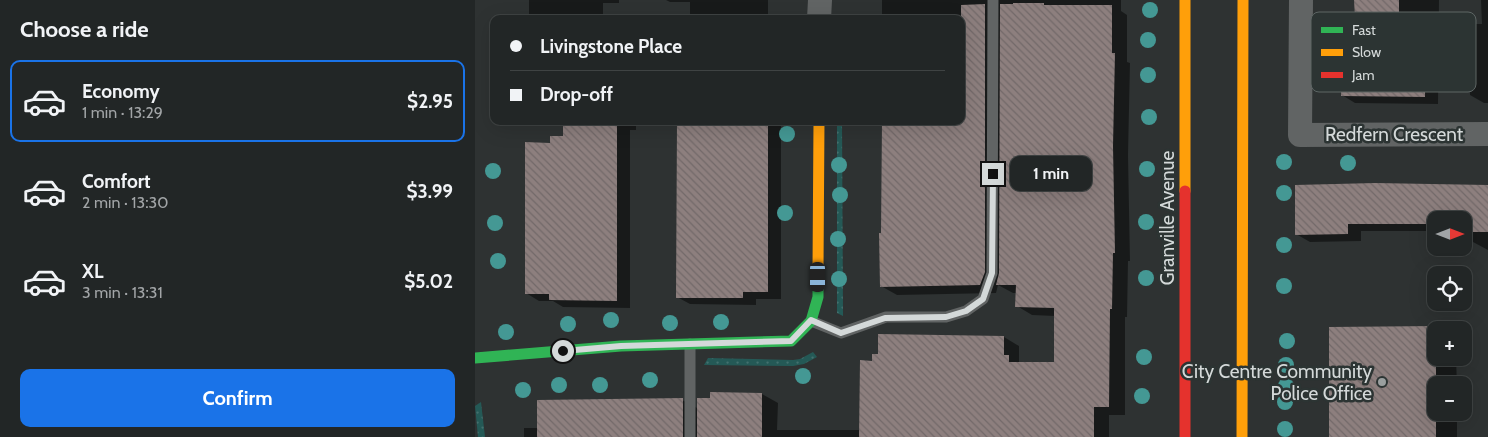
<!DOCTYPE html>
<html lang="en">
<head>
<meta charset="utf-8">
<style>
	body { margin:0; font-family:Cabin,sans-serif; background:#2a2e2e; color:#f1f3f6; height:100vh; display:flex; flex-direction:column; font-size:19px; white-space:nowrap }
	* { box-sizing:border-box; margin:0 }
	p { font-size:16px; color:#a2a5a7 }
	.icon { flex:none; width:28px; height:28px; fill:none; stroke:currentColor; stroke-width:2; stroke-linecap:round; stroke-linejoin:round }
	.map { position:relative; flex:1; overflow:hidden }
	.details { display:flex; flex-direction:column; background:#222626; width:475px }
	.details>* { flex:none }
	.banner { position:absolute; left:15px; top:15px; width:475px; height:110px; border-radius:10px; box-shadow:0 5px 20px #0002,0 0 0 1px #3f4343; display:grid; align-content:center; height:110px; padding:0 20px; background:#222626 }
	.needle { width:32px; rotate:90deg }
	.controls { position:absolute; left:952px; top:211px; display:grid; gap:10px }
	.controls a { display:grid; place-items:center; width:45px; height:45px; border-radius:10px; background:#222626; box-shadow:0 5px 20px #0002,0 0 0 1px #3f4343; font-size:25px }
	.end { position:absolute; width:22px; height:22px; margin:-11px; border:6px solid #d4d9d9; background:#111; box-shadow:0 0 0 2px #111 }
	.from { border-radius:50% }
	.bubble { position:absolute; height:35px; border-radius:10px; background:#222626; box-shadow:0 5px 20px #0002,0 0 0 1px #3f4343; font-size:16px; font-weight:700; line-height:35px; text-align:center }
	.car { position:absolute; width:15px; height:30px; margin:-15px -8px; border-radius:6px; box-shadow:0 0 4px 1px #0007; background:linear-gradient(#222 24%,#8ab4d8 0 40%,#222 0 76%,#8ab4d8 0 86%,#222 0) }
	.banner b { display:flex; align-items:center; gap:18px; height:48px; font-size:19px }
	.banner b+b { border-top:1px solid #3f4343 }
	.banner i { width:12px; height:12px; background:#f1f3f6 }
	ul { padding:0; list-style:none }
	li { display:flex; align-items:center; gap:15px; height:82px; margin:0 10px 8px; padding:0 10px; border:2px solid transparent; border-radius:10px }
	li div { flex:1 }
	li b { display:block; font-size:19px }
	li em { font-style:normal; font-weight:700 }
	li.selected { border-color:#1a73e8 }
	li>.icon { width:45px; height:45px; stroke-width:1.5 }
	h2 { padding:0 20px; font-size:22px; line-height:60px }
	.cta { display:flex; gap:10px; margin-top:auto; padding:10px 20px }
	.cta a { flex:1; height:58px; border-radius:10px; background:#1a73e8; color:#fff; font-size:20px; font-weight:700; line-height:58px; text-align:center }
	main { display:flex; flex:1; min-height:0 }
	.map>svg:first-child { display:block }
	.grass { fill:url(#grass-dots) }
	.shadow { fill:#0007 }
	.building { fill:url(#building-back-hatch) }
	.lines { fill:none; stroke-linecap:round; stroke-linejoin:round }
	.lane { stroke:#616464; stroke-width:11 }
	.street { stroke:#616464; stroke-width:24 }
	.fast { stroke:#30b455; stroke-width:11 }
	.slow { stroke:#ff9f0a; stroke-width:11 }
	.jam { stroke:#e5322d; stroke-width:11 }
	.tree { fill:#449894 }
	.route { stroke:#d4d9d9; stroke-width:6 }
	.poi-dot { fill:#9a9f9f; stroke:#2c3433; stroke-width:2 }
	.labels { text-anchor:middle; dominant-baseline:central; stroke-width:5; stroke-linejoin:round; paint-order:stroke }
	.street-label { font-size:19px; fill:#d4d9d9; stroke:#2c3433 }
	.poi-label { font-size:19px; fill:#d4d9d9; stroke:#2c3433; text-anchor:end }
	.key { fill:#2c3433; stroke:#5e6665; stroke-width:1 }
	.key-label { font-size:14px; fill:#d4d9d9 }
</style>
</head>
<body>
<main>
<section class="details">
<h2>Choose a ride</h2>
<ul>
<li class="selected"><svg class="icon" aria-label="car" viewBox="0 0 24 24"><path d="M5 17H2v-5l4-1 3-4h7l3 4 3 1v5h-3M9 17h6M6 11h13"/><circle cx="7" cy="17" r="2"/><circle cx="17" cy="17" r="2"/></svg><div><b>Economy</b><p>1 min · 13:29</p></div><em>$2.95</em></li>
<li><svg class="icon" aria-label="car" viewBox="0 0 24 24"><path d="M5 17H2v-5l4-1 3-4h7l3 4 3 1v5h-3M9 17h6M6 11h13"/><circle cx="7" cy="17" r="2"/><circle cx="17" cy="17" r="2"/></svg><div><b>Comfort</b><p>2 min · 13:30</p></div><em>$3.99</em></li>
<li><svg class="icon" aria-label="car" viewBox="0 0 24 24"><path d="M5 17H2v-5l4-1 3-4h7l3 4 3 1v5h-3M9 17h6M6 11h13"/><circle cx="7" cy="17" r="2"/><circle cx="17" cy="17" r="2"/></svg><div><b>XL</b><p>3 min · 13:31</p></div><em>$5.02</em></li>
</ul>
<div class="cta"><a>Confirm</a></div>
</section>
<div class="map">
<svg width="1013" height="437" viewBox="0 0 1013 437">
	<defs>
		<pattern id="grass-dots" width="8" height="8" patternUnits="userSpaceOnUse" patternTransform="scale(1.25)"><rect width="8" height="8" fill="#245956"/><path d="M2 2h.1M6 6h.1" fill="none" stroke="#43706e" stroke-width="1.8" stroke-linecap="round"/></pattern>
		<pattern id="building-back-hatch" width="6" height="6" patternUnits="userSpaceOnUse" patternTransform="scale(1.25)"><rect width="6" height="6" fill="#8d7f7e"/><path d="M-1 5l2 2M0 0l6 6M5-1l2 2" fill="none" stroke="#726969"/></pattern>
	</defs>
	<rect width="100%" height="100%" fill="#2e3232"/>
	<g class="grass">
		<path d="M362,121h5l1,195 -6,-3z"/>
		<path d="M338,352l4,5 -13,7 -11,2 -89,-1 4,-7 85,2 7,-1z"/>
		<path d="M6,402l4,35h-7l-3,-31z"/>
	</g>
	<g class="shadow">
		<path d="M54,0h90v3h-16v16h-74z"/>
		<path d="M191,0h102v19h-78v-17h-20z"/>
		<path d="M407,0h239v11l6,4v47l3,1 -2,92 2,106h-2l-1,56h-2v98h-16v22h-585v-9h14l144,-28 17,9 63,-15 16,9 -1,27h83l13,-68 131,-25 15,9v16l36,1v-47l-23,-1 -15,-9v-13h-4l-15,-8 -2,8 -99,2 -16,-9 80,-165v-102h-79z"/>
		<path d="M880,0h84l-1,104 -83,-1 -13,-8 14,-75z"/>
		<path d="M1006,0h7v103h-4l-14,-8 -1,-71h13z"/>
		<path d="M89,121h72v9h-6v178l-67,-1 -10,-6h-14l-13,-8 25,-149 13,-6z"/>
		<path d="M202,121h104v178h-25v6l-66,-1 -13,-7z"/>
		<path d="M965,184l3,1 45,1v64l-15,-8v-3h-5l-4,-2v-17h-28v11h-75v10l-51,1 -14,-8v-48z"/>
		<path d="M960,327l5,3h-4v28h20l1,27h-21v27h21v25h-127z"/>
	</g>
	<g class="building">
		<path d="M879,0h45v19h27l-1,78 -84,-1 1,-78h13z"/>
		<path d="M538,3h31v2h68v48h3l-2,93 2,107h-2l-1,56h-2l-1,98h-15v30h-235l1,-77 12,1v-7h6v-20l126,2v19h5v7h45v-54l-39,-1 1,-22h-20l3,-12 1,-269h13z"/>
		<path d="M510,4v268l-5,13 -100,2 -1,-54h2l1,-112h79v-116z"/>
		<path d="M88,121h54v180l-68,-1v-6h-24v-152l25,1v-7h13z"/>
		<path d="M202,121h91v171h-25v6h-67z"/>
		<path d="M900,183l113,2v47h-24v-12h-28v4h-88v10l-53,1v-50z"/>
		<path d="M961,326v111h-107v-110z"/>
		<path d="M235,392l52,1v44h-65v-39h13z"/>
		<path d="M208,398v39h-146v-37z"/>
	</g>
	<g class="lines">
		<g class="lane">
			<path d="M336,321l30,12 45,-16h60l20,-6 17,-12 9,-26 1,-273"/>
			<path d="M215,344v93"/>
		</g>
		<g class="street">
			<path d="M826,0l-1,135 188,-1"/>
			<path d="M344,19l1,-19"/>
		</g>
		<path class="fast" d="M0,358l146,-12 170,-5 20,-20 7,-24v-28"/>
		<g class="slow">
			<path d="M710,0v191"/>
			<path d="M343,269l1,-148"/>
			<path d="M767,437l1,-437"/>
		</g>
		<path class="jam" d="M710,191v246"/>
	</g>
	<g class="tree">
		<circle cx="675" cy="10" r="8"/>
		<circle cx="673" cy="40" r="8"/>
		<circle cx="673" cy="75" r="8"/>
		<circle cx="674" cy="117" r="8"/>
		<circle cx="312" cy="134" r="8"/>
		<circle cx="809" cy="162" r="8"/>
		<circle cx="873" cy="163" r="8"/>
		<circle cx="364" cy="165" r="8"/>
		<circle cx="672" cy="169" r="8"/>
		<circle cx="18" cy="171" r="8"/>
		<circle cx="809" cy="193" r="8"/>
		<circle cx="365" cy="195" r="8"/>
		<circle cx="310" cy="213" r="8"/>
		<circle cx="671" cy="222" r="8"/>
		<circle cx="20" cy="223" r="8"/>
		<circle cx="363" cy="239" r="8"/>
		<circle cx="809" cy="245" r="8"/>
		<circle cx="23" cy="261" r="8"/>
		<circle cx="671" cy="278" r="8"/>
		<circle cx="364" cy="279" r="8"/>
		<circle cx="809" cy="286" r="8"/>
		<circle cx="136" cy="320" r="8"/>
		<circle cx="246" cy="322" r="8"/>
		<circle cx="195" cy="323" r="8"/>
		<circle cx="93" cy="324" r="8"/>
		<circle cx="31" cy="332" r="8"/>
		<circle cx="812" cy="341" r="8"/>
		<circle cx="669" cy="357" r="8"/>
		<circle cx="811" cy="365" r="8"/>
		<circle cx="328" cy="376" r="8"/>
		<circle cx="175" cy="380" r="8"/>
		<circle cx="84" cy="385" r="8"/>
		<circle cx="125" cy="385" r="8"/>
		<circle cx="811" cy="386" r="8"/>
		<circle cx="48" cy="390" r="8"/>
		<circle cx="667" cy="396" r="8"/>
		<circle cx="810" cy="402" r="8"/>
		<circle cx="810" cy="429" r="8"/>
	</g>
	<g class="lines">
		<path class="route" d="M88,351l58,-5 170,-5 20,-21 30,13 44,-15 61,-1 20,-6 17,-12 9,-26 1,-99"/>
	</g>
	<circle class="poi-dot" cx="907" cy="382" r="5"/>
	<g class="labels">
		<g class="street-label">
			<text x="919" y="134">Redfern Crescent</text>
			<text transform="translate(692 218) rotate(-90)">Granville Avenue</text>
		</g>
		<g class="poi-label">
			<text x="897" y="371">City Centre Community<tspan x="897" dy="22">Police Office</tspan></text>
		</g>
	</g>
	<rect x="836" y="12" width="165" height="80" rx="8" class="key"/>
	<rect x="846" y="27" width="22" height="6" fill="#30b455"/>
	<rect x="846" y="49" width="22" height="7" fill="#ff9f0a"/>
	<rect x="846" y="72" width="22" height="6" fill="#e5322d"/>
	<g class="key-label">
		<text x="877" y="35">Fast</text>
		<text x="877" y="57">Slow</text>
		<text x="877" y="80">Jam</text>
	</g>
</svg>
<div class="controls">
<a><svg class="needle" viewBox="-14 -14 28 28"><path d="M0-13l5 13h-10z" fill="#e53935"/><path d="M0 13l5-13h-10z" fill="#a2a5a7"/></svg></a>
<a><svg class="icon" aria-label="locate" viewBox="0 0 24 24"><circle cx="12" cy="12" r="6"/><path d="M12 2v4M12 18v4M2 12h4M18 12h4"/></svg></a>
<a>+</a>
<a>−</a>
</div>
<i class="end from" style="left:88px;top:351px"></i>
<i class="end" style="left:518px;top:174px"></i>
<div class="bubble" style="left:535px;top:156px;width:82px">1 min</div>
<i class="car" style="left:343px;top:277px;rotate:180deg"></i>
<div class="banner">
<b><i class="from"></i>Livingstone Place</b>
<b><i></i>Drop-off</b>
</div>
</div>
</main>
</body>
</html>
